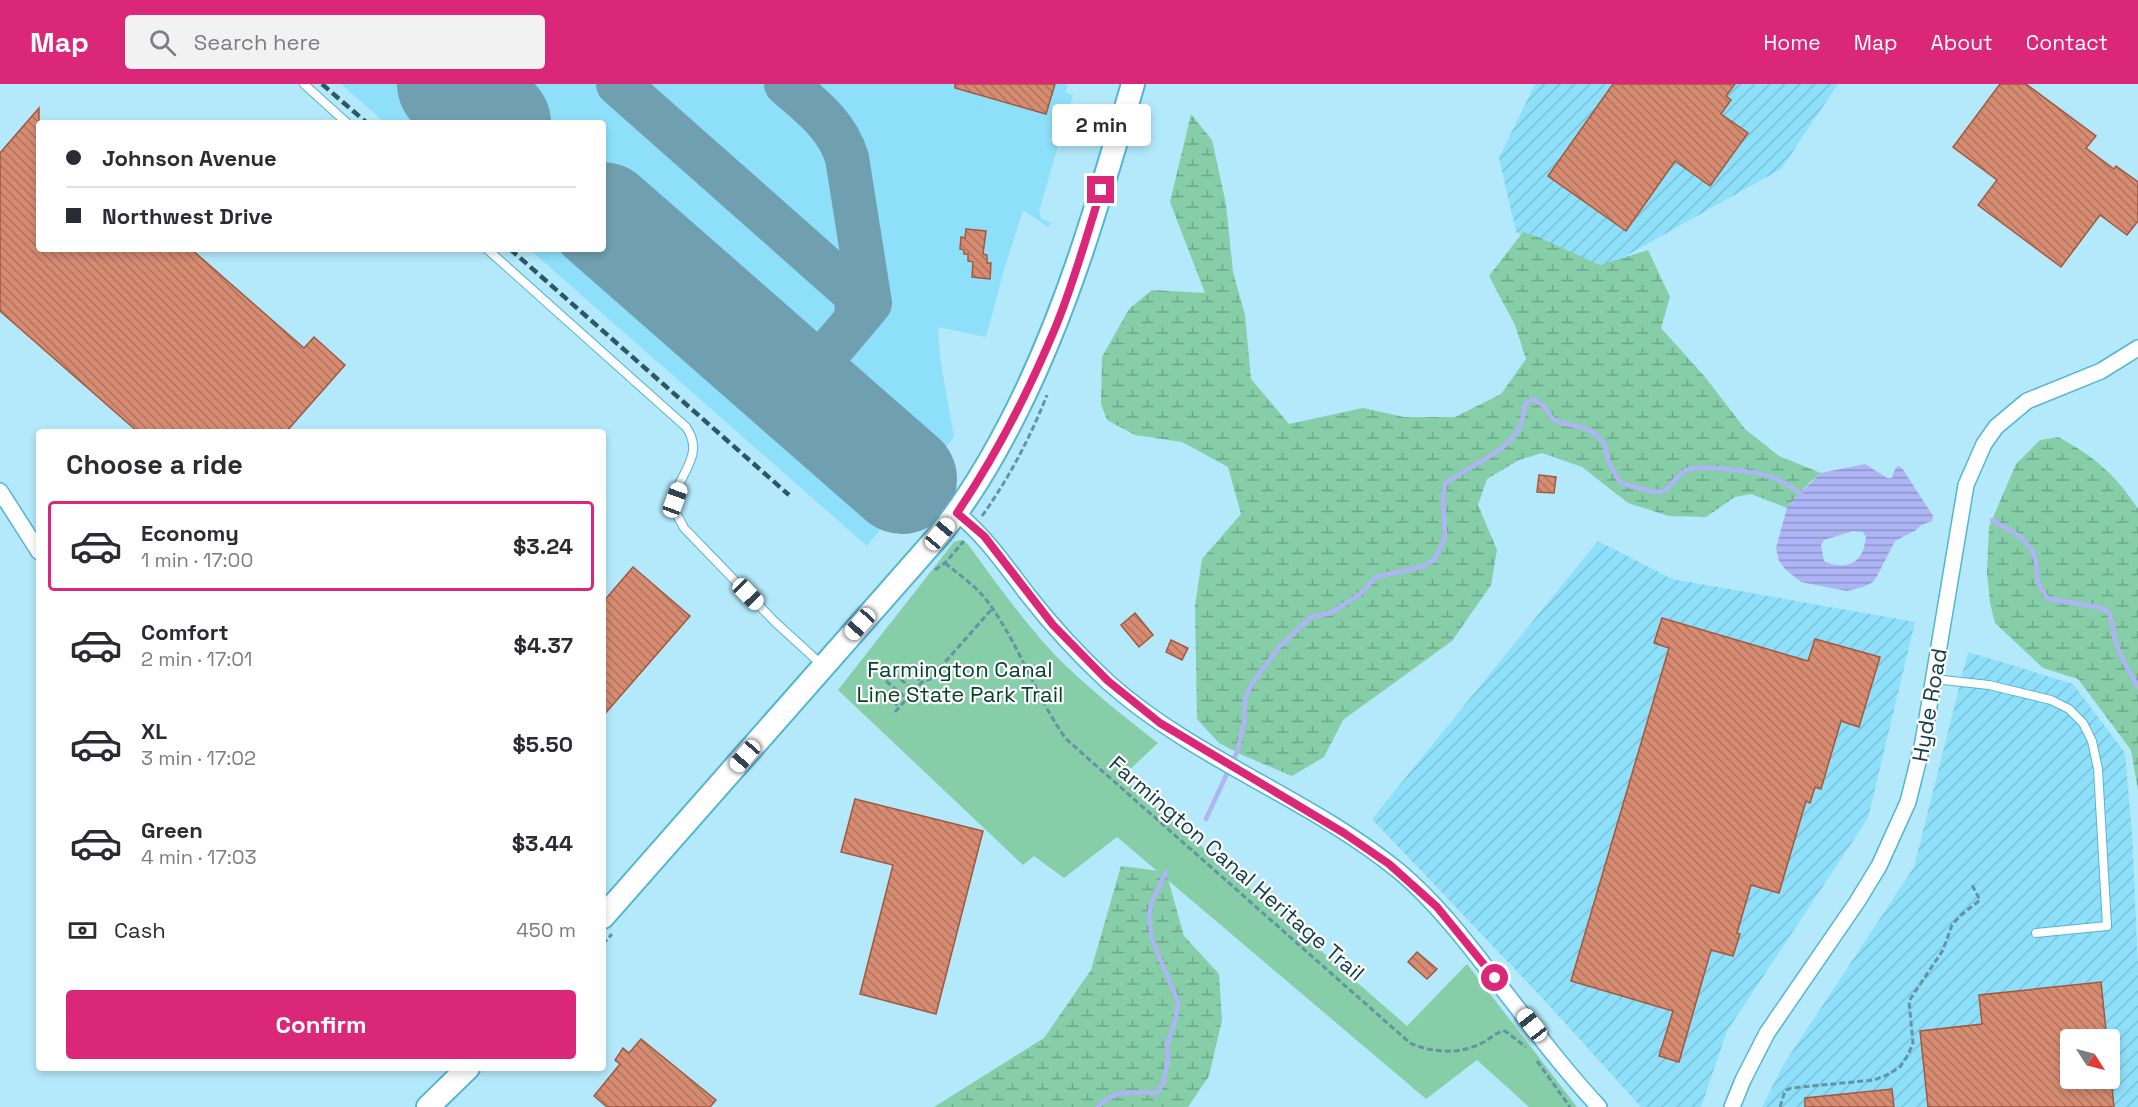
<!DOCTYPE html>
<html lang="en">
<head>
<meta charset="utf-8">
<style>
	body { margin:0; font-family:"Space Grotesk",sans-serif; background:#f2f2f3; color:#2b2b33; height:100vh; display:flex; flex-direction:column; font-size:22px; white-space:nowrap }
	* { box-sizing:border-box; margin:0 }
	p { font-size:20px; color:#7c7c81 }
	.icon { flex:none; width:33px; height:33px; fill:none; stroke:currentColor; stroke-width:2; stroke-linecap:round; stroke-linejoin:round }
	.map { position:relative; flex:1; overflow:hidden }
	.side { position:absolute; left:36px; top:345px; width:570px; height:642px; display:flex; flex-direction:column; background:#fff; border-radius:6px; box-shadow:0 3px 9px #0003 }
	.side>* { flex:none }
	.hud { position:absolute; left:36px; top:36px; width:570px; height:132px; border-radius:6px; box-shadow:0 3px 9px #0003; display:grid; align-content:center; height:132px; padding:0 30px; background:#fff }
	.needle { width:39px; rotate:126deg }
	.tools { position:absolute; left:2060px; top:945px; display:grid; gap:12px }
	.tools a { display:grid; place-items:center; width:60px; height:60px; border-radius:6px; background:#fff; box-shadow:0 3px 9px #0003; font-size:30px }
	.end { position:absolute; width:27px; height:27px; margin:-14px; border:8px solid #db2777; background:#fff; box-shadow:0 0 0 3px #fff }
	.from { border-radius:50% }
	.bubble { position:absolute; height:42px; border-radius:6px; background:#fff; box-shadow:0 3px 9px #0003; font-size:20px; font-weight:600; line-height:42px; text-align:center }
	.car { position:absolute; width:18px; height:36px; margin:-18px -9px; border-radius:8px; box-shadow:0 0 4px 2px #0007; background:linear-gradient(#fff 24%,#345 0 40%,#fff 0 76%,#345 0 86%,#fff 0) }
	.hud b { display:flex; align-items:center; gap:21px; height:57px; font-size:22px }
	.hud b+b { border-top:2px solid #e1e1e2 }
	.hud i { width:15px; height:15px; background:#2b2b33 }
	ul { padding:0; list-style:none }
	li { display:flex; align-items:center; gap:18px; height:90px; margin:0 12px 9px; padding:0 18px; border:3px solid transparent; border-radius:6px }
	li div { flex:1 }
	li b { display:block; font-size:22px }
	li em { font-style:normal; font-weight:600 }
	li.selected { border-color:#db2777 }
	li>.icon { width:54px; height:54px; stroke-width:1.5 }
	h2 { padding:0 30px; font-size:27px; line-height:72px }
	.pay { display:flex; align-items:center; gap:15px; height:66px; padding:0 30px; font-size:22px }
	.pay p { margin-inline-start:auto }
	.cta { display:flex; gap:12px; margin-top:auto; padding:12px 30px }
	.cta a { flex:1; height:69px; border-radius:6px; background:#db2777; color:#fff; font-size:24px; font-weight:600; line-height:69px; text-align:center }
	header { display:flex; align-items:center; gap:36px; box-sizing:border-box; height:84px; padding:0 30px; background:#db2777; color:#fff }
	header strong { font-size:28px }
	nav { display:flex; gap:33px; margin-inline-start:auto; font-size:21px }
	.search { width:420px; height:54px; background:#f2f2f3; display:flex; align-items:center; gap:15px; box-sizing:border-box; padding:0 21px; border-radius:6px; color:#7c7c81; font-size:22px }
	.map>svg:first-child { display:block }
	.built { fill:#8ee0fa }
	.industrial { fill:url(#industrial-furrows); fill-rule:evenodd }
	.wetland { fill:url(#wetland-marsh) }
	.park { fill:#86cea7 }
	.water { fill:url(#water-rules); fill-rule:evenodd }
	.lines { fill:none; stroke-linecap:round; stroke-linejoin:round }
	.stream { stroke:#aeb4f5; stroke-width:4.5 }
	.taxiway { stroke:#70a0b0; stroke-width:44 }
	.runway { stroke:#70a0b0; stroke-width:110 }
	.building { fill:url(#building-back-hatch); stroke:#a05941; stroke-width:1.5 }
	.service-casing { stroke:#53b5d2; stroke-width:10 }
	.minor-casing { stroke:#53b5d2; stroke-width:18 }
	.secondary-casing { stroke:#53b5d2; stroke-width:26 }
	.path { stroke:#6494a3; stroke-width:3; stroke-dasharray:6 3; stroke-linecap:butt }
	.service { stroke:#fff; stroke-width:8 }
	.minor { stroke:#fff; stroke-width:15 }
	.secondary { stroke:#fff; stroke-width:22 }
	.rail { stroke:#2c5865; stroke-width:4.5; stroke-dasharray:9 4.5; stroke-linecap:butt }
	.route { stroke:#db2777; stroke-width:8 }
	.labels { text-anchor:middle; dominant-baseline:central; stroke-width:4.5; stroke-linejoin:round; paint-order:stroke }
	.park-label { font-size:22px; fill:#044229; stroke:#fff }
	.street-label { font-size:22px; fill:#123c48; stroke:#fff }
</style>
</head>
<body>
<header>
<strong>Map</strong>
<div class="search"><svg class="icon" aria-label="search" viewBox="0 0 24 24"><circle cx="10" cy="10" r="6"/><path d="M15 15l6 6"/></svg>Search here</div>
<nav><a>Home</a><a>Map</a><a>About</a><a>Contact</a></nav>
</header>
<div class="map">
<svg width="2138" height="1023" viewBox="0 0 2138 1023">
	<defs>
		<pattern id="industrial-furrows" width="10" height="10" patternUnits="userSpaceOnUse" patternTransform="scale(1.5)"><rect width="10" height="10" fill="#8ee0fa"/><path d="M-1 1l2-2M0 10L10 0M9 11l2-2" fill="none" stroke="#79c1d8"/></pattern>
		<pattern id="wetland-marsh" width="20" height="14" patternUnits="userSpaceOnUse" patternTransform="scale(1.5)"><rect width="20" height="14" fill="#86cea7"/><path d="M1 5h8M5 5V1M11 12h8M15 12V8" fill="none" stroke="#6ca88a"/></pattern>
		<pattern id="water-rules" width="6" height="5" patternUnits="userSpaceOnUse" patternTransform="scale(1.5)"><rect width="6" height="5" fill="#aeb4f5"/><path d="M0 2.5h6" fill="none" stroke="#8c94c8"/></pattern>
		<pattern id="building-back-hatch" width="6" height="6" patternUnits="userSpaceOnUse" patternTransform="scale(1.5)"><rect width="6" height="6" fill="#d78c72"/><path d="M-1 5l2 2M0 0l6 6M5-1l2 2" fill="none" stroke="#ad7460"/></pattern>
	</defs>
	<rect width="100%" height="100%" fill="#b3e9fb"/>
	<path class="built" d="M341,0h727l-3,8 8,3 -34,116 2,7 10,5 -3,4 -25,-17 -19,60 -18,67 -48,-10 2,31 14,79 -87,109 -338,-297h74v-126h-218z"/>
	<g class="industrial">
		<path d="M1535,0h303l-57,85 -184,103 -81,-40 -17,-74z"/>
		<path d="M1598,457l74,38 243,43 -47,196 -141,213 -26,76h-60l-95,-105 -174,-183z"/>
		<path d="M1968,568l105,32 52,69 7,80 6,134v140h-376l20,-40 132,-200zM2070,956h39v38h-39z"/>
	</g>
	<g class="wetland">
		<path d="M1191,30l21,26 14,64 7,68 12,43 6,64 38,45 74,-16 41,9h51l46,-23 25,-35 -11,-34 -26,-49 34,-44 15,5 62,28 48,-15 22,47 -9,31 44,49 40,52 34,27 42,17 -12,10 -22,25 -36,-14 -16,3 -29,20 -37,-1 -41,-13 -46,-36 -40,-14 -23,7 -32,19 -9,26 19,45 -6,35 -39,56 -109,79 -19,37 -32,19 -52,-22 -21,-11 -22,-24 -2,-113 7,-47 39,-45 -13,-47 -46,-25 -47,-7 -28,-15 -6,-16 1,-47 27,-48 23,-19 53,3 -35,-91z"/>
		<path d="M2058,353c36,19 58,38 80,72v281l-7,-40 -53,-71 -35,-11 -48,-45 -5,-20 -3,-31 2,-45 27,-63 24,-24z"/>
		<path d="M1121,782l45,6 18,64 35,38 3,46 -13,56 -21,31h-254l110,-69 47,-68z"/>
	</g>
	<path class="park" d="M961,456l7,4c27,38 54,75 85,109 32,33 69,62 105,90l-36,34 285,249 60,-62 110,143h-48l-52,-47 -51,39 -309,-262 -53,41 -30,-22 -11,9 -185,-175 116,-148z"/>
	<path class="water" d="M1865,380l22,14h5l3,-9 3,-3 4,2 31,48 -1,5 -11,4 -5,5 -21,11 -18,35 -4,6 -10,5 -16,4 -46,-9 -15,-12 -7,-9 -3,-13 11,-40 4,-6 30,-29zM1853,447l10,1 3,5c-1,6 -2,14 -6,19 -8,12 -25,11 -36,5l-3,-16 3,-5z"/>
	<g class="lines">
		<g class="stream">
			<path d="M1992,436l29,17 11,13 4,12 2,21 9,15c13,4 53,7 59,12 8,7 5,17 8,26 5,19 14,34 24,51"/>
			<path d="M1206,735l31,-67 7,-29 1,-24 6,-14 29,-39 31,-29 20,-4 29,-19 16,-17 45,-10 12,-6 5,-8 7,-16 -2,-37 2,-16c23,-19 59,-28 75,-57 3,-7 4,-16 5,-23l8,-5 11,7 6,10 8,6 23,5 12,5 11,11 5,21 12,19 33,9 11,-1c6,-6 13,-16 20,-20 13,-8 77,1 91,8 10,4 20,11 28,17"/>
			<path d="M1098,1023c14,-18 38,-14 59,-14l7,-12 4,-20 -1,-15 9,-28 2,-16 -26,-63 -3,-23 3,-14 14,-30"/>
		</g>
		<g class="taxiway">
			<path d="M453,0l1,2"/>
			<path d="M618,0l235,208 4,8 -1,20 -58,68"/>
			<path d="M786,0c25,22 51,41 61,74l23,145 -9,11"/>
		</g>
		<g class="runway">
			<path d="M452,0l44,39"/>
			<path d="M603,133l299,262"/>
		</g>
	</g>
	<g class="building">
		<path d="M955,0h100l-9,30 -91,-26z"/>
		<path d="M1613,0h122l-9,12 5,4 -10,14 27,19 -38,53 -35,-25 -49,70 -78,-55z"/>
		<path d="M2000,0h26l70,52 -10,12 28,21 2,-3 22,16v39l-11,14 -27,-20 -39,52 -83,-62 19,-25 -44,-33z"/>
		<path d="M39,24v141h152l113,99 10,-11 31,28 -59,67h-148l-138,-121v-158z"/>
		<path d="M966,145l20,2 -3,23 4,1v8h4l-1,16 -18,-2 1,-15 -5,-1v-7h-4v-4l-4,-1 1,-12 4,1z"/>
		<path d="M1539,391l17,2 -2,16 -17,-1z"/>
		<path d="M633,483l57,49 -87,100v-114z"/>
		<path d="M1135,529l18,22 -14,12 -18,-22z"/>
		<path d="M1662,534l146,43 7,-22 65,18 -21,70 -18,-6 -20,68 -6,-2 -5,16 -4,-2 -27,92 -28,-8 -14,48 3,1 -7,22 -22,-6 -32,112 -20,-6 14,-45 -102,-30 98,-333 -15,-5z"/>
		<path d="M1171,556l17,8 -6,12 -16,-8z"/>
		<path d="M855,715l128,32 -47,183 -76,-20 33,-129 -52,-13z"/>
		<path d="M1417,868l20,17 -10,10 -19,-17z"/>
		<path d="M2101,898l6,58h-37v38h41l3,29h-186l-8,-76 62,-7 -3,-29z"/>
		<path d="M641,955l75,61 -6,7h-103l-13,-11 26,-32 -5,-4 8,-12 6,5z"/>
		<path d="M1892,1005l2,18h-89v-9z"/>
	</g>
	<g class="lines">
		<g class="service-casing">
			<g id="service">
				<path d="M304,0l43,39"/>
				<path d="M487,165l199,178c22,31 -14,51 -12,80 1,7 7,14 10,21l90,93 48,44"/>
				<path d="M1934,595l55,6 62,15 18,9 14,14 9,18 6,28 9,157 -71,7"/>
			</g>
		</g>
		<g class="minor-casing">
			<g id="minor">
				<path d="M0,407l39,61"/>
				<path d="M957,429c31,26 47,51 71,82 24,31 51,60 80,87 87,78 202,116 292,190 34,29 61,63 88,98 36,46 71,94 111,137"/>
				<path d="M1732,1023l11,-27 24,-47 90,-131 22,-36 29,-64 15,-60 43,-257 18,-41 12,-17 31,-26 74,-30 37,-23"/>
			</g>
		</g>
		<g class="secondary-casing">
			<g id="secondary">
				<path d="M603,833l337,-383c31,-38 55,-80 77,-124 52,-104 83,-214 116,-326"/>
				<path d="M428,1023l40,-39"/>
			</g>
		</g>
		<g class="path">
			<path d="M982,432c27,-38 48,-78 65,-121"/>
			<path d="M945,479c13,11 28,21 39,34 34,43 50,97 82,142l344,304c23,10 50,12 74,-1 7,-4 12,-10 21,-11l21,16"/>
			<path d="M935,486l10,-7 19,-22"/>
			<path d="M901,581l21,17"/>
			<path d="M894,589l20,18"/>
			<path d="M886,597l21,18"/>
			<path d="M879,606l20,17"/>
			<path d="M895,628l27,-30 8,-3 62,-70"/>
			<path d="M603,860l9,-10"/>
			<path d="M1537,977l33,46"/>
			<path d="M1780,1023l5,-16 6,-3 83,-8 13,-5 13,-8 8,-12 5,-12 -4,-42 34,-51 9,-25 8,-9 20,-16 -9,-17"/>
		</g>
		<use href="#service" class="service"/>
		<use href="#minor" class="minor"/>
		<use href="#secondary" class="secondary"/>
		<g class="rail">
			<path d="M322,0l45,39"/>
			<path d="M510,165l279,246"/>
		</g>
	</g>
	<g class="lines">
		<path class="route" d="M1101,106c-14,45 -27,92 -45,136 -27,65 -59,128 -99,187l27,23 69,89 55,56 52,42 184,110 45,31 48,43 58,71"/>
	</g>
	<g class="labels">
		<g class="park-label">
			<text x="960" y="585">Farmington Canal<tspan x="960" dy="25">Line State Park Trail</tspan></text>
		</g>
		<g class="street-label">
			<text transform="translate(1929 621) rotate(-80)">Hyde Road</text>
			<text transform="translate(1237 784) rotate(41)">Farmington Canal Heritage Trail</text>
		</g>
	</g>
</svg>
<div class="tools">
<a><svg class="needle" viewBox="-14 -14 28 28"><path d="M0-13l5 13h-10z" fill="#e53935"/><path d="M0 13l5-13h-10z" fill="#7c7c81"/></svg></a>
</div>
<i class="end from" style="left:1495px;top:894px"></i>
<i class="end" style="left:1101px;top:106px"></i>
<div class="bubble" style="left:1052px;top:20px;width:99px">2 min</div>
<i class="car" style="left:675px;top:416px;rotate:20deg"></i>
<i class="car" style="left:940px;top:450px;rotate:40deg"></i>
<i class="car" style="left:748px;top:510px;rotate:136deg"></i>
<i class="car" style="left:860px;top:540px;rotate:222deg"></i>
<i class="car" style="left:745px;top:672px;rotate:221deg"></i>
<i class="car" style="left:1532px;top:941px;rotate:322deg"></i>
<div class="hud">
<b><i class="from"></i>Johnson Avenue</b>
<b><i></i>Northwest Drive</b>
</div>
<section class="side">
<h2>Choose a ride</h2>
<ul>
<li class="selected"><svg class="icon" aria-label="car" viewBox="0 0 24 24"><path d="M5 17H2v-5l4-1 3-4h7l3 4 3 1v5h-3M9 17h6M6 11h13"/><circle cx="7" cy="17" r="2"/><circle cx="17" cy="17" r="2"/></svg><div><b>Economy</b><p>1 min · 17:00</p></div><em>$3.24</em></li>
<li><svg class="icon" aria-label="car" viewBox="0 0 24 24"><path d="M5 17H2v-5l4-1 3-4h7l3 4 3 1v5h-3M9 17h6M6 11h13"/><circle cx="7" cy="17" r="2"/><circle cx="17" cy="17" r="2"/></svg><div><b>Comfort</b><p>2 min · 17:01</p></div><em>$4.37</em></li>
<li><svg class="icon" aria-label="car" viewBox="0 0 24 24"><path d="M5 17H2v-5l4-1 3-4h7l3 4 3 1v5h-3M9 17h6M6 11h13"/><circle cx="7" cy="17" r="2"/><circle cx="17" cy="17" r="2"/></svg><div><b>XL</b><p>3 min · 17:02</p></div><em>$5.50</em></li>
<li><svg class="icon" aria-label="car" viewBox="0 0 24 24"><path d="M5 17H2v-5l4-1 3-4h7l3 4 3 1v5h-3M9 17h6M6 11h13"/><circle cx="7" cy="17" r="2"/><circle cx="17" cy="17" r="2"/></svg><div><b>Green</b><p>4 min · 17:03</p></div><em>$3.44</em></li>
</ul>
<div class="pay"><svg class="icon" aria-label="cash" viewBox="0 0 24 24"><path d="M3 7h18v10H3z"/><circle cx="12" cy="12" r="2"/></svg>Cash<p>450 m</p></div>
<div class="cta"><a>Confirm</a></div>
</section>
</div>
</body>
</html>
